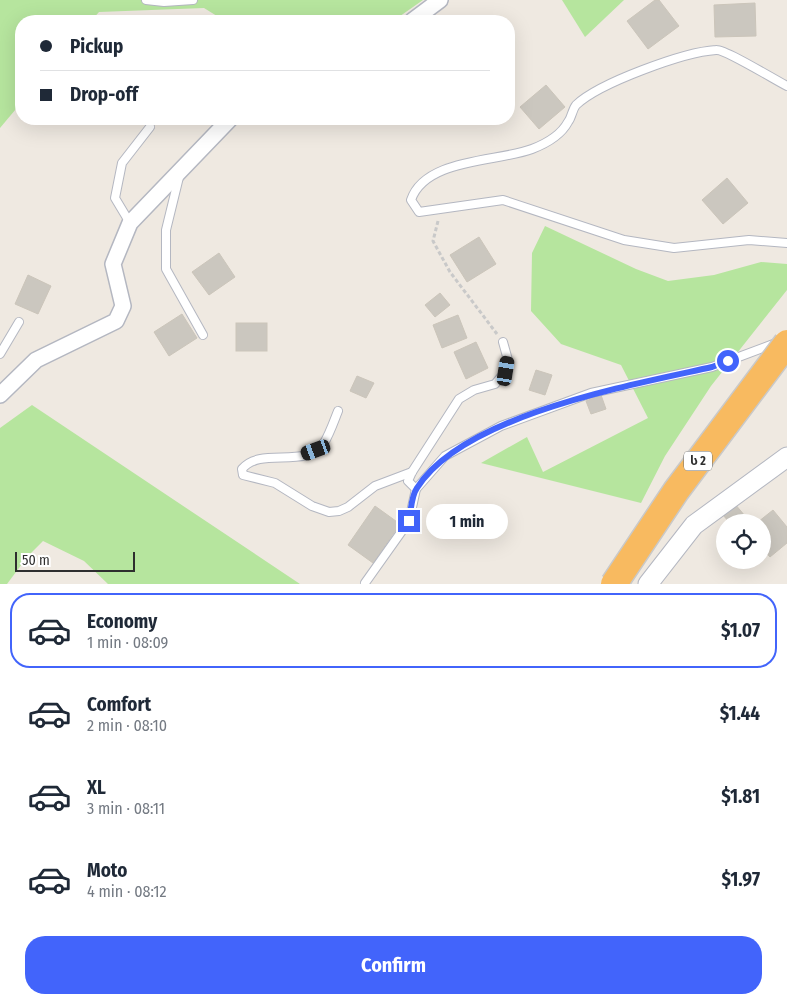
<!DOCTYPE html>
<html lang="en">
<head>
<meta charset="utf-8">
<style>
	body { margin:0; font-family:"Fira Sans Condensed","Noto Sans Georgian",sans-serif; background:#f2f2f3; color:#1f2937; height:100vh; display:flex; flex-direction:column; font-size:19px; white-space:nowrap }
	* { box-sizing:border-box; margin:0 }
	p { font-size:16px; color:#747a83 }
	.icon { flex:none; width:28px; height:28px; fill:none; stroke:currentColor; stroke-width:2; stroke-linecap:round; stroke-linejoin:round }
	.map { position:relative; height:584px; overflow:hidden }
	.sheet { display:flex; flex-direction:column; background:#fff; flex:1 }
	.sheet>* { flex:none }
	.banner { position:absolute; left:15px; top:15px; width:500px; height:110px; border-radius:20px; box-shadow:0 5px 20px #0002; display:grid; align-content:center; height:110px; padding:0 25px; background:#fff }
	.controls { position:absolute; left:716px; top:514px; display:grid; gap:10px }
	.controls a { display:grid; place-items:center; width:55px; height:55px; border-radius:50%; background:#fff; box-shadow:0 5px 20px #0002; font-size:25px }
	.scale { position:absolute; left:15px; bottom:12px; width:120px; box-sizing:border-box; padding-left:5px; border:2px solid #2e2e2e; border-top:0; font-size:14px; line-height:18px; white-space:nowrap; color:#2e2e2e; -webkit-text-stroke:4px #fff; paint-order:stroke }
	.end { position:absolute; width:22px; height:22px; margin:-11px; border:6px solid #4264fb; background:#fff; box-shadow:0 0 0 2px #fff }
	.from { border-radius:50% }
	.bubble { position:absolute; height:35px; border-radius:18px; background:#fff; box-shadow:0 5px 20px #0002; font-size:16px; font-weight:700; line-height:35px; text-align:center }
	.car { position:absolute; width:15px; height:30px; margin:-15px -8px; border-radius:6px; box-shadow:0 0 4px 1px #0007; background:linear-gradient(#222 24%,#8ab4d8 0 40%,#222 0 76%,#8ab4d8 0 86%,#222 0) }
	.banner b { display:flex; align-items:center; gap:18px; height:48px; font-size:19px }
	.banner b+b { border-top:1px solid #e0e1e3 }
	.banner i { width:12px; height:12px; background:#1f2937 }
	ul { padding:9px 0 0; list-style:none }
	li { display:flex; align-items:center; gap:15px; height:75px; margin:0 10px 8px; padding:0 15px; border:2px solid transparent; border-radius:20px }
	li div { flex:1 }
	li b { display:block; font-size:19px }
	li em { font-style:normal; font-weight:700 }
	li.current { border-color:#4264fb }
	li>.icon { width:45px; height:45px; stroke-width:1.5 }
	.cta { display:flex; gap:10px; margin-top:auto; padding:10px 25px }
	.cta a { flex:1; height:58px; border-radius:20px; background:#4264fb; color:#fff; font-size:20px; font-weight:700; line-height:58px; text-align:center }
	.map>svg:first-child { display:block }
	.green { fill:#b6e59e }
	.building { fill:#cbc7bf; stroke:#cbc5ba }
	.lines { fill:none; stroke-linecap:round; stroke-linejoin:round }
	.service-casing { stroke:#b4b7c1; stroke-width:10 }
	.minor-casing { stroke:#b4b7c1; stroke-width:18 }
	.tertiary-casing { stroke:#b4b7c1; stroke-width:21 }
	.path { stroke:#c9c9c9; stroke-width:3; stroke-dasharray:4 2.5; stroke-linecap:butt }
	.service { stroke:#fff; stroke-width:8 }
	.minor { stroke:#fff; stroke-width:15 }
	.tertiary { stroke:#fff; stroke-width:19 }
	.trunk-bridge-casing { stroke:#c9c9c9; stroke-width:29; stroke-linecap:butt }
	.trunk-bridge { stroke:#f8ba60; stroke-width:26 }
	.route { stroke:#4264fb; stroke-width:6 }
	.labels { text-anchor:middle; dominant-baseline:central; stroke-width:4.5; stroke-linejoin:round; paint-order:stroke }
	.shield { fill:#fff; stroke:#6d6d6d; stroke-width:1 }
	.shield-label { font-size:12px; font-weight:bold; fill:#2e2e2e }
</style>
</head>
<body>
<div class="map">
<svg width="787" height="584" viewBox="0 0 787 584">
	<rect width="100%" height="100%" fill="#efe9e1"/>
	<g class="green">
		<path d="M0,0h423l-30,21h-168l-21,-13 -105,4 -8,9h-70v82l-21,25z"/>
		<path d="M562,0h62l-39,37z"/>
		<path d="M545,226l91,43 32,12 46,-6 47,-13 26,2v26l-76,96 -46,70 -24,47 -160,-40 46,-26 16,35 105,-54 -27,-53 -60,-21 -30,-33 1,-58z"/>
		<path d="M32,405l268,179h-192l-24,-23 -41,-20 -15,15 -21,28h-7v-156z"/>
	</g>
	<g class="building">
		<path d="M655,0h4l20,26 -31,23 -21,-28z"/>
		<path d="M755,3l1,33 -41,1 -1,-32z"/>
		<path d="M546,85l19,22 -26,22 -19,-22z"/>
		<path d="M727,178l21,25 -25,21 -21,-24z"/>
		<path d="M479,237l17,27 -29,18 -17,-27z"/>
		<path d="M219,253l16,24 -26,18 -17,-23z"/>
		<path d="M28,275l23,11 -13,28 -23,-10z"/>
		<path d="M440,293l10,12 -15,12 -10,-12z"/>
		<path d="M182,314l15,24 -28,18 -15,-24z"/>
		<path d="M458,315l9,23 -25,10 -9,-23z"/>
		<rect x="236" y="323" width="31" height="28"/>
		<path d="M476,342l12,26 -22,11 -12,-27z"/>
		<path d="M536,370l16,5 -7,20 -16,-5z"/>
		<path d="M357,376l17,7 -8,15 -16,-7z"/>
		<path d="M601,395l5,14 -15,5 -5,-13z"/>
		<path d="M735,504l10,12 -8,6h-8l-6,-7z"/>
		<path d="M375,506l25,18 -27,39 -25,-18z"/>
		<path d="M773,510l14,17v16l-17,14 -8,-9v-26h-4z"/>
	</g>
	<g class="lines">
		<g class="service-casing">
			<g id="service">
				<path d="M146,0l18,2 29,-2"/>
				<path d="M787,86c-12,-6 -62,-37 -71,-36 -32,2 -117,33 -140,55 -4,5 -4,12 -8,17 -7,13 -23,22 -36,27 -34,13 -107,9 -121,51l8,12 84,-12 121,40 50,8 75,-8 38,3"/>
				<path d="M179,177l-13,53v39l37,66"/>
				<path d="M130,223l-15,-25 7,-35 28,-36"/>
				<path d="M503,342l5,18 -2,11 -11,13 -21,6 -15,9 -47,73 -4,9 8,8 29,-33 56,-30 90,-33 121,-26 64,-24"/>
				<path d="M0,354l19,-32"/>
				<path d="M338,411c-4,10 -8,22 -14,32 -18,27 -63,3 -82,26l1,6 32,8 37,23 17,6 10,-1 9,-4 27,-21 37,-14"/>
				<path d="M365,583l44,-62 7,-32"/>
			</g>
		</g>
		<g class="minor-casing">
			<g id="minor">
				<path d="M412,21l28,-21"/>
				<path d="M0,395l36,-35 80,-39 7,-15 -10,-42 17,-41 100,-104"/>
			</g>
		</g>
		<g class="tertiary-casing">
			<path id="tertiary" d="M648,584l46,-59 93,-68"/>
		</g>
		<path class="path" d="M438,221l-5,20 17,31 47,62"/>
		<use href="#service" class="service"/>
		<use href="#minor" class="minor"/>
		<use href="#tertiary" class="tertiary"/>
		<g class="trunk-bridge-casing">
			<path id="trunk-bridge" d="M614,584l62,-93 111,-148"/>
		</g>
		<use href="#trunk-bridge" class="trunk-bridge"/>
	</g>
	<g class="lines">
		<path class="route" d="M409,521c2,-10 2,-25 8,-33 46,-73 214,-103 295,-121l16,-6"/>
	</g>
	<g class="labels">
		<rect class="shield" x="684" y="451.5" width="28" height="19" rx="4"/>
		<g class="shield-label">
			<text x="698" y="461">ს 2</text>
		</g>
	</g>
</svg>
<div class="controls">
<a><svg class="icon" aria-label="locate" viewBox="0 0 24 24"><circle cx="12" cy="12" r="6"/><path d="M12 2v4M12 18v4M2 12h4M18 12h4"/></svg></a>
</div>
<div class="scale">50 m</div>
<i class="end from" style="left:728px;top:361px"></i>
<i class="end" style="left:409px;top:521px"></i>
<div class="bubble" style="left:426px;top:504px;width:82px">1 min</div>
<i class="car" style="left:506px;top:371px;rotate:9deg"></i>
<i class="car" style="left:316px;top:450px;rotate:250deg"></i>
<div class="banner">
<b><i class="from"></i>Pickup</b>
<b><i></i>Drop-off</b>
</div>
</div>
<section class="sheet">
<ul>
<li class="current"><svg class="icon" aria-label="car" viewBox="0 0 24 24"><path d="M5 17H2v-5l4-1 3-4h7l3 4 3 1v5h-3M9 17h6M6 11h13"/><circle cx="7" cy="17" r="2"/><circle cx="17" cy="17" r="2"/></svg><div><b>Economy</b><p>1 min · 08:09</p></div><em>$1.07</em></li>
<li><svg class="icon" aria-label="car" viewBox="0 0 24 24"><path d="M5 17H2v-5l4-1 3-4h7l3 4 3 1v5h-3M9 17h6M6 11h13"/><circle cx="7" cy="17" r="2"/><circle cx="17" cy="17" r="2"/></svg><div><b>Comfort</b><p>2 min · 08:10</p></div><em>$1.44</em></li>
<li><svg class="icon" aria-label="car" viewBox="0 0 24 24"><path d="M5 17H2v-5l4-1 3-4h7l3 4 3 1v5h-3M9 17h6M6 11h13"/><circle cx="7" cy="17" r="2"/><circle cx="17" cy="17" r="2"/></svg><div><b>XL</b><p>3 min · 08:11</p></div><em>$1.81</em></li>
<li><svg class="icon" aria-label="car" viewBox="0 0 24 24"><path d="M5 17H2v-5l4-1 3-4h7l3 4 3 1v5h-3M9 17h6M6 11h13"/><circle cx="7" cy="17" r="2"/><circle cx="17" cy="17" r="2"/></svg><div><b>Moto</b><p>4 min · 08:12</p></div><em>$1.97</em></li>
</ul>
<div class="cta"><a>Confirm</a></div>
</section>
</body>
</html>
